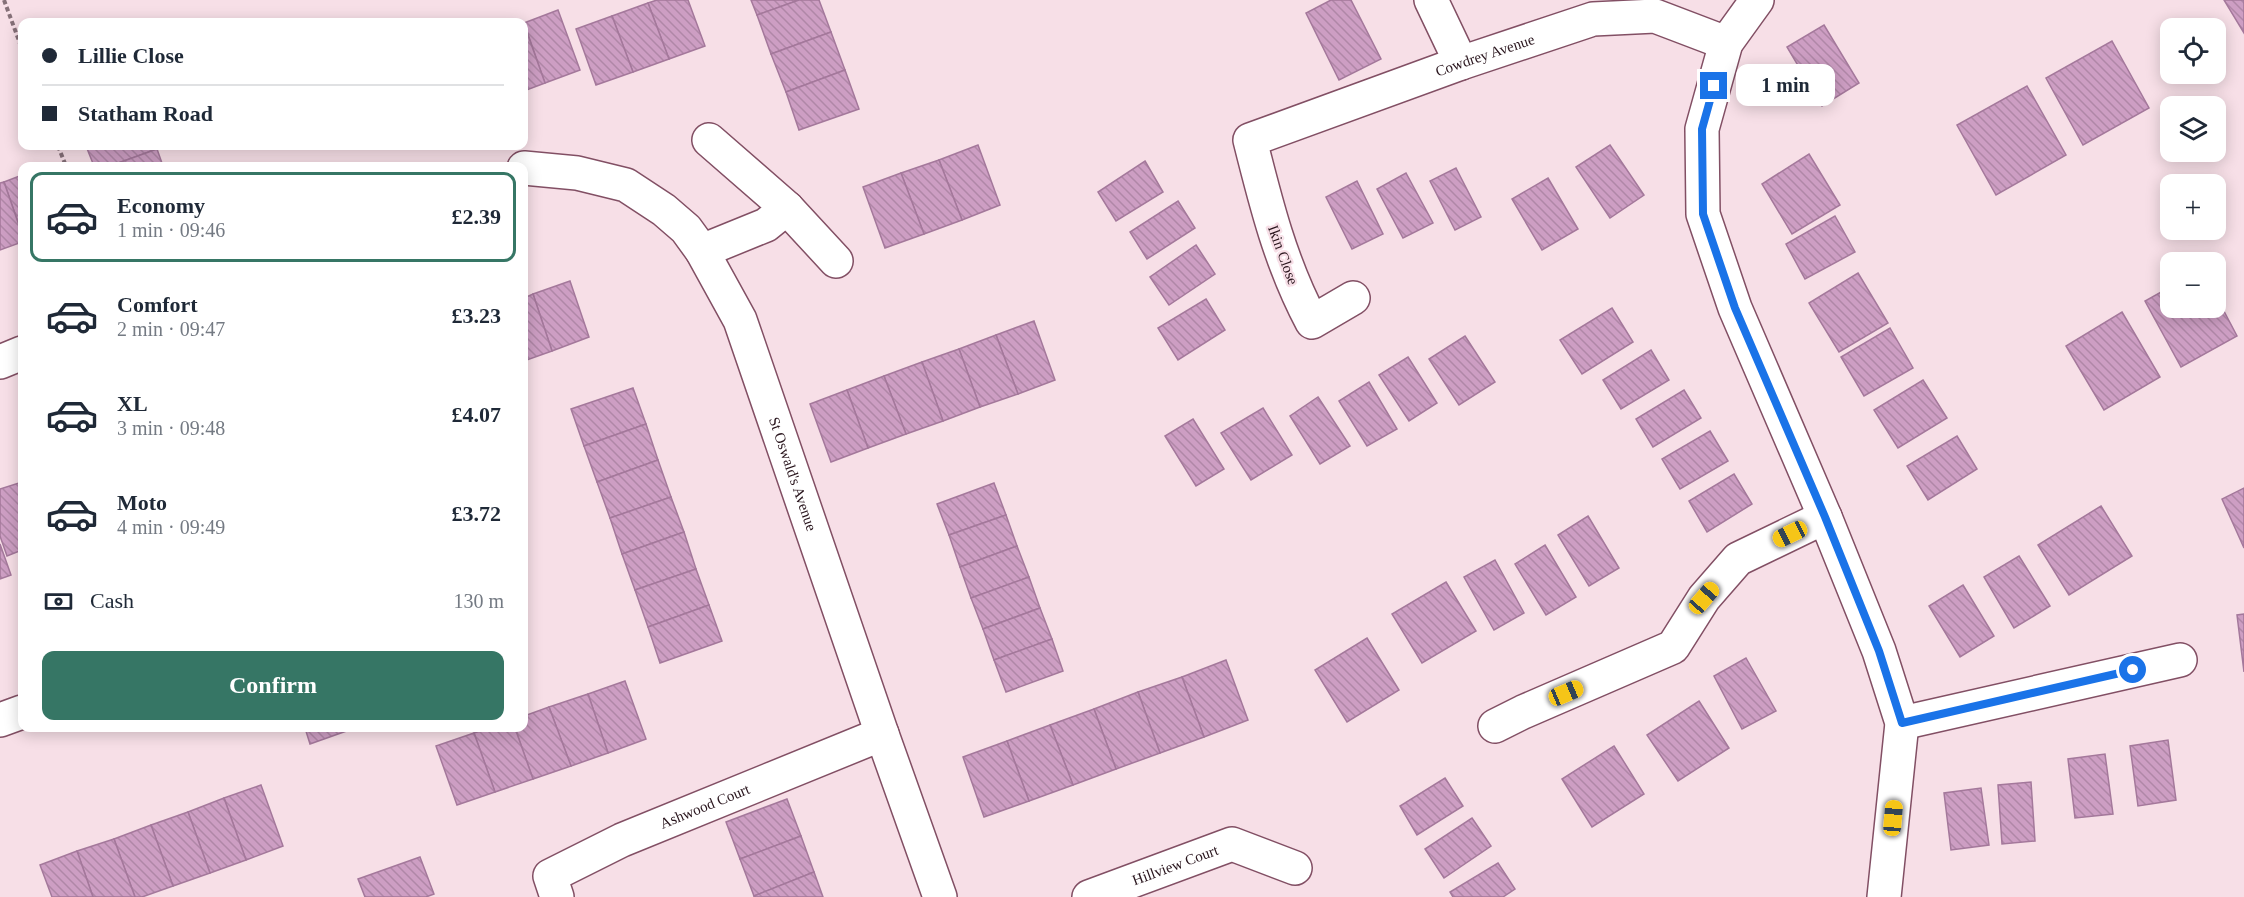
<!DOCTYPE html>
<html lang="en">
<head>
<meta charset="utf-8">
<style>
	body { margin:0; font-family:Georgia,serif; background:#f2f2f3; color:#1f2937; height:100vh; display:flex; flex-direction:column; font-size:22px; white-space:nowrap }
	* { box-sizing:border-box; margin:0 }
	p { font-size:20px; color:#747a83 }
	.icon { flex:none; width:33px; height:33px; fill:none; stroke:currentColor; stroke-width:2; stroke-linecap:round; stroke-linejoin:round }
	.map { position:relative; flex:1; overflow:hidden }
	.sheet { position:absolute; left:18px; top:162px; width:510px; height:570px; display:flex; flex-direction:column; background:#fff; border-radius:12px; box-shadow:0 3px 15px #0003 }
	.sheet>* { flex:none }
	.top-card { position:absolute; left:18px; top:18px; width:510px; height:132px; border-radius:12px; box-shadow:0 3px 15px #0003; display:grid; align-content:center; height:132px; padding:0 24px; background:#fff }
	.fabs { position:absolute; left:2160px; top:18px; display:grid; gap:12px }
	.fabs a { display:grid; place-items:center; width:66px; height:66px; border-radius:12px; background:#fff; box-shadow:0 3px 15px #0003; font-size:30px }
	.end { position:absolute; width:27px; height:27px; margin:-14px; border:8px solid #1a73e8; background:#fff; box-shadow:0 0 0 3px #fff }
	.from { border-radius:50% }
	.bubble { position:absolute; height:42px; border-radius:12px; background:#fff; box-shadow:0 3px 15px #0003; font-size:20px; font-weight:700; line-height:42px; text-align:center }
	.car { position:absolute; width:18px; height:36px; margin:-18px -9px; border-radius:8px; box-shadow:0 0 4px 2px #0007; background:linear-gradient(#f5c518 24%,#345 0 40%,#f5c518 0 76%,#345 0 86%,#f5c518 0) }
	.top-card b { display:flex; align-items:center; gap:21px; height:57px; font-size:22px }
	.top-card b+b { border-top:2px solid #e0e1e3 }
	.top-card i { width:15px; height:15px; background:#1f2937 }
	ul { padding:10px 0 0; list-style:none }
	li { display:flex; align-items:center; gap:18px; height:90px; margin:0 12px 9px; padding:0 12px; border:3px solid transparent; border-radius:12px }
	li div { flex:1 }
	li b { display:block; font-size:22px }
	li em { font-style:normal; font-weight:700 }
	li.selected { border-color:#367665 }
	li>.icon { width:54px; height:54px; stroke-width:1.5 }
	.pay { display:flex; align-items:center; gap:15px; height:66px; padding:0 24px; font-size:22px }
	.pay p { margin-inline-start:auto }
	.cta { display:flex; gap:12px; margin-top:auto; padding:12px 24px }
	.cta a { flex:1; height:69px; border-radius:12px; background:#367665; color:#fff; font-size:24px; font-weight:700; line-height:69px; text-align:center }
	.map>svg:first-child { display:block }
	.building { fill:url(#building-back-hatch); stroke:#a4789b; stroke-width:1.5 }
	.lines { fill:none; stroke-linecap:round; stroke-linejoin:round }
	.minor-casing { stroke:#824f64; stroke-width:36 }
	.path { stroke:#857078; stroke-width:4; stroke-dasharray:4.5 3; stroke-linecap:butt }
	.minor { stroke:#fff; stroke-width:33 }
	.route { stroke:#1a73e8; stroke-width:8 }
	.labels { text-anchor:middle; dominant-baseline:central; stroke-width:4.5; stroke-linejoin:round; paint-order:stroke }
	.street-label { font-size:15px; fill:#28141c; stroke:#f7dfe7 }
</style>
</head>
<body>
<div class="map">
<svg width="2244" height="897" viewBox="0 0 2244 897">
	<defs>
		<pattern id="building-back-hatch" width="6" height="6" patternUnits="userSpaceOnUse" patternTransform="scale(1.5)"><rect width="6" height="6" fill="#cd9ec3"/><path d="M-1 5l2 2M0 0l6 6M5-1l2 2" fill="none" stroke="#b087a7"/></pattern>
	</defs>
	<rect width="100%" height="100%" fill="#f7dfe7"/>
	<g class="building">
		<path d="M657,0h31l17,46 -36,13 -21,-56z"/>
		<path d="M751,0h48l-42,15z"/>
		<path d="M799,0h20l12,32 -60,22 -14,-39z"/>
		<path d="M1331,0h20l30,59 -42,21 -33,-67z"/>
		<path d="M2224,0h20v33z"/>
		<path d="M648,3l21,56 -36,13 -21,-56z"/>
		<path d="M558,10l22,60 -35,13 -21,-60z"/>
		<path d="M612,16l21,56 -37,13 -20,-56z"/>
		<path d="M524,24l21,59 -21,8z"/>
		<path d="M1824,25l35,58 -37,23 -35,-59z"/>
		<path d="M831,32l14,38 -59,22 -15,-38z"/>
		<path d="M2112,41l37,67 -66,37 -37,-67z"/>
		<path d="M845,70l14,39 -60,21 -13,-38z"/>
		<path d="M2027,86l39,69 -70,40 -39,-70z"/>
		<path d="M978,145l22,60 -38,15 -23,-60z"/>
		<path d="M1610,145l34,50 -34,23 -34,-51z"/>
		<path d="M86,146h69l2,3 -47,17h-16z"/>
		<path d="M157,149l6,17h-53z"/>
		<path d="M1809,154l31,51 -48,29 -30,-50z"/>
		<path d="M939,160l23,60 -38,14 -23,-61z"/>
		<path d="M1145,161l18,31 -47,29 -18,-29z"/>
		<path d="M1456,168l25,49 -26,13 -25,-49z"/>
		<path d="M901,173l23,61 -39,14 -22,-61z"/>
		<path d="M1406,173l27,50 -30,15 -26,-49z"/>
		<path d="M22,175v59l-18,-52z"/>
		<path d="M1548,178l30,51 -36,21 -30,-51z"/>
		<path d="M1357,181l26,53 -31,15 -26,-52z"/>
		<path d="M4,182l18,52v8l-22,8v-67z"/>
		<path d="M1178,201l17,27 -48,31 -17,-27z"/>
		<path d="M1835,216l20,36 -50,27 -19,-35z"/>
		<path d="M1196,245l19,29 -46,31 -19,-28z"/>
		<path d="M1858,273l30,50 -49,29 -30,-49z"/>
		<path d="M570,281l19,56 -37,14 -19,-57z"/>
		<path d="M2170,287v21h46v-12l21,40 -56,31 -36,-66z"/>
		<path d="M533,294l19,57 -28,10v-63z"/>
		<path d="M1206,299l19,31 -47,30 -20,-32z"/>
		<path d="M1612,308l21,34 -51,32 -22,-34z"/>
		<path d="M2122,312l38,65 -56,33 -38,-64z"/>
		<path d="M1034,321l21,59 -37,14 -22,-59z"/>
		<path d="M1890,328l23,40 -49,28 -23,-39z"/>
		<path d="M996,335l22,59 -38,13 -21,-58z"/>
		<path d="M1465,336l30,46 -36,23 -30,-46z"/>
		<path d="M959,349l21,58 -37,14 -21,-59z"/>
		<path d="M1651,350l18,30 -48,29 -18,-29z"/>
		<path d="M1408,357l29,46 -28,18 -30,-46z"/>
		<path d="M922,362l21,59 -37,13 -22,-58z"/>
		<path d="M884,376l22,58 -38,14 -21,-58z"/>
		<path d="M1923,380l24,38 -49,30 -24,-38z"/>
		<path d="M1369,382l28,47 -30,17 -28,-45z"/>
		<path d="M633,388l13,36 -62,22 -13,-37z"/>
		<path d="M847,390l21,58 -37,14 -21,-58z"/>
		<path d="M1684,390l17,28 -48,29 -17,-28z"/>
		<path d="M1318,397l32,49 -30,18 -30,-48z"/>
		<path d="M1263,408l29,47 -41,25 -30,-47z"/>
		<path d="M1193,419l31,50 -28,17 -31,-50z"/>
		<path d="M646,424l12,36 -61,22 -13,-36z"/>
		<path d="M1710,431l18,30 -48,28 -18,-30z"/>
		<path d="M1957,436l20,33 -49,31 -21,-34z"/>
		<path d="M658,460l13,37 -61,21 -13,-36z"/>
		<path d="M1734,474l18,30 -45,28 -18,-31z"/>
		<path d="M22,482v68l-15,6 -7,-20v-47z"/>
		<path d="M994,483l12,32 -57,20 -12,-31z"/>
		<path d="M2244,488v60l-22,-49z"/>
		<path d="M671,497l13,35 -62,22 -12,-36z"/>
		<path d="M2101,506l31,50 -63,39 -31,-50z"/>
		<path d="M1006,515l11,31 -57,21 -11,-32z"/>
		<path d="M1588,516l31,52 -30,18 -31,-51z"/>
		<path d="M684,532l12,37 -61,21 -13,-36z"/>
		<path d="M0,544l11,31 -11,4z"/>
		<path d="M1545,545l31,52 -30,18 -31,-51z"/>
		<path d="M1017,546l12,31 -58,21 -11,-31z"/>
		<path d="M2019,556l31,50 -36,22 -30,-51z"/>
		<path d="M1495,560l29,53 -30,17 -30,-53z"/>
		<path d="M696,569l13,36 -61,22 -13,-37z"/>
		<path d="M1029,577l11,31 -57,21 -12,-31z"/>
		<path d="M1446,582l30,49 -54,32 -30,-49z"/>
		<path d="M1963,585l31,51 -34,21 -31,-51z"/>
		<path d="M709,605l13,36 -62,22 -12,-36z"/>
		<path d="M1040,608l12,31 -58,21 -11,-31z"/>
		<path d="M2244,614v58l-7,-57z"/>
		<path d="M1367,638l32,52 -52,32 -32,-52z"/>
		<path d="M1052,639l11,32 -57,21 -12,-32z"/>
		<path d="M1746,658l30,53 -34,18 -28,-53z"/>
		<path d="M1226,660l22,60 -44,17 -22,-60z"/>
		<path d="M1182,677l22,60 -44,16 -22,-61z"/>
		<path d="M625,681l21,58 -38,14 -20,-59z"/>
		<path d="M1138,692l22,61 -44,16 -22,-60z"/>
		<path d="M588,694l20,59 -37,13 -22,-59z"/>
		<path d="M1699,701l30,47 -51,33 -31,-46z"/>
		<path d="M549,707l22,59 -38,13 -18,-51h9v-12z"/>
		<path d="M1094,709l22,60 -43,16 -23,-60z"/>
		<path d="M1050,725l23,60 -44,16 -22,-60z"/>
		<path d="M305,728h50l-45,16z"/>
		<path d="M490,728h25l18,51 -38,13 -21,-59z"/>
		<path d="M474,733l21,59 -38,13 -21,-59z"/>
		<path d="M2168,740l8,60 -38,6 -8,-60z"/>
		<path d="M1007,741l22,60 -45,16 -21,-60z"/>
		<path d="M1614,746l30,48 -52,33 -30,-48z"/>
		<path d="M2105,754l8,60 -38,4 -7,-59z"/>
		<path d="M1445,778l18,28 -46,29 -17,-29z"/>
		<path d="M2031,782l4,59 -33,3 -4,-59z"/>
		<path d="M261,785l22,61 -37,14 -22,-62z"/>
		<path d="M1981,788l8,57 -38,5 -7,-57z"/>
		<path d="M224,798l22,62 -36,13 -22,-61z"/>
		<path d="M787,799l14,37 -61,23 -14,-37z"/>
		<path d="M188,812l22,61 -37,13 -22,-61z"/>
		<path d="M1472,818l19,28 -47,32 -19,-29z"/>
		<path d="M151,825l22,61 -31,11h-7l-21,-58z"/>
		<path d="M801,836l13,36 -60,24 -14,-37z"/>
		<path d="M114,839l21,58h-42l-16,-46z"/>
		<path d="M77,851l16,46h-41l-12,-32z"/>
		<path d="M420,857l14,37 -8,3h-61l-7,-18z"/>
		<path d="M1498,863l17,26 -12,8h-50l-3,-5z"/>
		<path d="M814,872l9,25h-68l-1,-1z"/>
	</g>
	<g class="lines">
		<g class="minor-casing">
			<g id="minor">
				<path d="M1431,0l30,63"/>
				<path d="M1757,0l-31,43 -24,86 1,85 32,94 90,209 54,134 23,72 -18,174"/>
				<path id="s1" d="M524,168l53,5 49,12 38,25 22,19 16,22 38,69 142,414 58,163"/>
				<path d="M787,208l49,53"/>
				<path d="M702,251l64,-26 21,-17 -78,-68"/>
				<path id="s2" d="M1353,298l-41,24c-31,-58 -46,-118 -62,-182l211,-77 132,-44 62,-3 71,27"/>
				<path d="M0,362l22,-9"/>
				<path d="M0,720l22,-8"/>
				<path d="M1902,723l278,-63"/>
				<path d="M1495,726l28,-14 150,-65 31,-49 34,-39 87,-42"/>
				<path id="s3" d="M557,897l-7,-21 72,-36 260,-106"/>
				<path id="s4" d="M1089,897l143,-53 63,24"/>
			</g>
		</g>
		<g class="path">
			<path d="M4,0l18,49"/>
			<path d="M58,146l8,20"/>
		</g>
		<use href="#minor" class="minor"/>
	</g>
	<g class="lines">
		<path class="route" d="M1714,86l-12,43 1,85 32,94 90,209 54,134 23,72 231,-53"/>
	</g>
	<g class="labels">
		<g class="street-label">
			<text stroke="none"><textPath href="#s2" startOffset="490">Cowdrey Avenue</textPath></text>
			<text transform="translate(1283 255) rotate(70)">Ikin Close</text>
			<text stroke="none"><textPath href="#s1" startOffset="447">St Oswald's Avenue</textPath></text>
			<text stroke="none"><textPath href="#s3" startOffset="192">Ashwood Court</textPath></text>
			<text stroke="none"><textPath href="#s4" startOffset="92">Hillview Court</textPath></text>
		</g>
	</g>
</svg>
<div class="fabs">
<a><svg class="icon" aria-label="locate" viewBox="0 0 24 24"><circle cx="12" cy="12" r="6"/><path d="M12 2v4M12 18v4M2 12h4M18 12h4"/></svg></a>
<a><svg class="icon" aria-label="layers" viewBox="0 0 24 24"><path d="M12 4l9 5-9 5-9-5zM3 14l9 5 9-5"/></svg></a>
<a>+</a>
<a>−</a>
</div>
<i class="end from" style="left:2133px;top:670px"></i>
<i class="end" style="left:1714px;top:86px"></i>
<div class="bubble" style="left:1736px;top:64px;width:99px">1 min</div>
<i class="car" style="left:1790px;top:534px;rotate:244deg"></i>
<i class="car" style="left:1704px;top:598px;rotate:41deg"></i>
<i class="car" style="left:1566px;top:693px;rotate:67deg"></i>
<i class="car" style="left:1893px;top:818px;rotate:5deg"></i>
<div class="top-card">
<b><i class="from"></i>Lillie Close</b>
<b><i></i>Statham Road</b>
</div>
<section class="sheet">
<ul>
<li class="selected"><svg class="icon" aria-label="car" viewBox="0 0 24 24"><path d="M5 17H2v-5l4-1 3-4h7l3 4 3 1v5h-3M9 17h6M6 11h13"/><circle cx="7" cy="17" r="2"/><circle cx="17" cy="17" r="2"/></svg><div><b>Economy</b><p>1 min · 09:46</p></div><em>£2.39</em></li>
<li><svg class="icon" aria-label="car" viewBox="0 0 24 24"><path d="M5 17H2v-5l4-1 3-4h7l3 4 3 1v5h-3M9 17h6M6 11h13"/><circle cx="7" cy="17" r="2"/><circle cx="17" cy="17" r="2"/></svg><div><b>Comfort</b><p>2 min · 09:47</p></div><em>£3.23</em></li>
<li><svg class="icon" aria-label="car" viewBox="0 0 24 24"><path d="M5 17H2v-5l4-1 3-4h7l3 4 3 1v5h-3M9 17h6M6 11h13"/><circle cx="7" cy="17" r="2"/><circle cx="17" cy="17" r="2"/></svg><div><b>XL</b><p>3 min · 09:48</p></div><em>£4.07</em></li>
<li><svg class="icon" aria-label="car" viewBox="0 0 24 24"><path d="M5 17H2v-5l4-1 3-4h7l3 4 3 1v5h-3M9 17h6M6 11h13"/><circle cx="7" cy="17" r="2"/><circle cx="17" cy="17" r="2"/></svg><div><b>Moto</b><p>4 min · 09:49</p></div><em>£3.72</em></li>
</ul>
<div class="pay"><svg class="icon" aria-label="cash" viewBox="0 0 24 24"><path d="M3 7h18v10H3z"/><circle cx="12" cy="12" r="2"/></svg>Cash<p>130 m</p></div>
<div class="cta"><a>Confirm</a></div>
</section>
</div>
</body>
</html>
